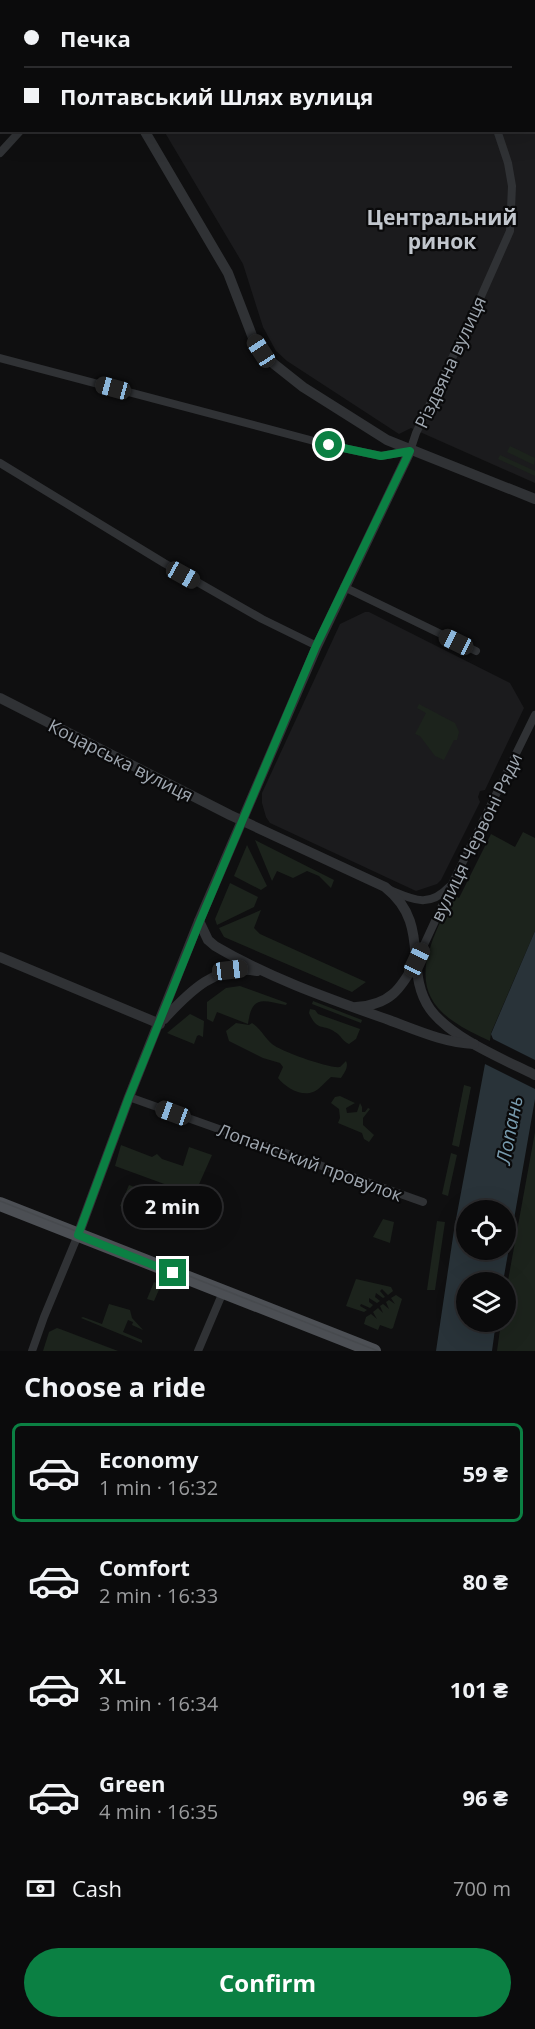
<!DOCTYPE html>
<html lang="en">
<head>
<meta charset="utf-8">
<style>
	body { margin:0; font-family:"Open Sans",sans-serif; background:#19191a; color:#f1f3f6; height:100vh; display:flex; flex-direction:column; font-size:22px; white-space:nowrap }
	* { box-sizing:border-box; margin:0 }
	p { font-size:20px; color:#9a9b9d }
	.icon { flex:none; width:33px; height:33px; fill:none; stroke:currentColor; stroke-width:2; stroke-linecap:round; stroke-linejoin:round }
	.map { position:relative; height:1351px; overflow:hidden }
	.side { display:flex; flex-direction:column; background:#0b0b0c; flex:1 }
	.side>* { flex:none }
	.hud { position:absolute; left:0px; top:0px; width:536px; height:132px; box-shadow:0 6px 24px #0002,0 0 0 2px #2b2b2d; display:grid; align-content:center; height:132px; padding:0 24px; background:#0b0b0c }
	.controls { position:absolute; left:456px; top:1200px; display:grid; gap:12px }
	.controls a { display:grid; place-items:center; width:60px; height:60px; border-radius:50%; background:#0b0b0c; box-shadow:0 6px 24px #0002,0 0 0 2px #2b2b2d; font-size:30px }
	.end { position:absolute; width:27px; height:27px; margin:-14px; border:8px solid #0b8043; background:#fff; box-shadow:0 0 0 3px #fff }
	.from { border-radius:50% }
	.bubble { position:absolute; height:42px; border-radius:21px; background:#0b0b0c; box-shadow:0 6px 24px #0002,0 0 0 2px #2b2b2d; font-size:20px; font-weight:700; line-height:42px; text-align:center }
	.car { position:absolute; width:18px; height:36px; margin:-18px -9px; border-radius:8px; box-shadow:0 0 4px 2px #0007; background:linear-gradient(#222 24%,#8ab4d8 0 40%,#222 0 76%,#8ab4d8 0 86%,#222 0) }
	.hud b { display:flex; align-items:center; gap:21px; height:57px; font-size:22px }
	.hud b+b { border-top:2px solid #2b2b2d }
	.hud i { width:15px; height:15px; background:#f1f3f6 }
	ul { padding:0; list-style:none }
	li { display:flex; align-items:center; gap:18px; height:99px; margin:0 12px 9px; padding:0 12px; border:3px solid transparent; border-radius:9px }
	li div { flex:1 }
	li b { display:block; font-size:22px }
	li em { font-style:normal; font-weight:700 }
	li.active { border-color:#0b8043 }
	li>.icon { width:54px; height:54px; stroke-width:1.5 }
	h2 { padding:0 24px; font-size:27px; line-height:72px }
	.pay { display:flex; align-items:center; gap:15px; height:66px; padding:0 24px; font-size:22px }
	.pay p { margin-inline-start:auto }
	.cta { display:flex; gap:12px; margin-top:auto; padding:12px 24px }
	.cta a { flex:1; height:69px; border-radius:36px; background:#0b8043; color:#fff; font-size:24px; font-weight:700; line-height:69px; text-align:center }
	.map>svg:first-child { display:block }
	.built { fill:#1b1b1d }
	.green { fill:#1c231c }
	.water { fill:#293339; fill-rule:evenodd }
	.pier { fill:#0f0f10 }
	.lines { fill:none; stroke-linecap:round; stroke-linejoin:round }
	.minor { stroke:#303235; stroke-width:8 }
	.tertiary { stroke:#303235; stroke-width:10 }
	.primary { stroke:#4c4f54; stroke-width:14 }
	.tram { stroke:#474a4e; stroke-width:1.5 }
	.route { stroke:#0b8043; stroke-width:8 }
	.labels { text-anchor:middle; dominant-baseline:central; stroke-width:4.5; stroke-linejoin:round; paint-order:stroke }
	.street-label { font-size:18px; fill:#a0a8b1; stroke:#0a0a0b }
	.water-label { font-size:20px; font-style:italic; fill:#779aad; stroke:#0a0a0b }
	.quarter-label { font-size:21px; font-weight:bold; fill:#c1c6cd; stroke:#0a0a0b }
</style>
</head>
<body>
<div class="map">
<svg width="535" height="1351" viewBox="0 0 535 1351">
	<rect width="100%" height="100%" fill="#0f0f10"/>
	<g class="built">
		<path d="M197,0h316l1,1 -319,1z"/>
		<path d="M534,24l1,1v458l-124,-55 -12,6 -112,-73 -11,-10 -13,-24 -20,-63 -79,-133 370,-1z"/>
		<path d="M365,612h4l141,71 14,25 -39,82 -5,1 -2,6 2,5 -39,78 -4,4 -21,7 -146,-68 -4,-6 -4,-14v-10l78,-169z"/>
	</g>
	<g class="green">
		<path d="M510,446l25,12 -1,7 -27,-13z"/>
		<path d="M500,455l35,16v5l-37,-17z"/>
		<path d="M419,704l36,19 4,9 -2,8h-3l-10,20 -9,-4 -15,-20 -5,-2 11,-21 -9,-5z"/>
		<path d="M523,832l12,6v93l-44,102 -1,8c-13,-6 -26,-12 -37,-20 -51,-34 -19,-84 0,-126l6,3 32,-64 24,13z"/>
		<path d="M255,840l79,40 -3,8 -12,-12 -12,-5 -14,7 -16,-7 -5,10z"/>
		<path d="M247,845l20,41 -6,4 -27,-14z"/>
		<path d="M230,883l28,14 -4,10 -37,18 -2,-6z"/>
		<path d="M261,910l-7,18 6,6 106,48 -14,10 -128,-55 -5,-9z"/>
		<path d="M240,986l47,17 -1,2c-23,-4 -34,-11 -38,19l-31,-12 -4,10 -6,-3v-17l19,-14z"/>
		<path d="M313,1001l49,19 -1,3 -49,-19z"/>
		<path d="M310,1009l5,1 3,4 42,15 -4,10 -7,5c-7,-3 -8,-9 -14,-12 -12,-9 -17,1 -26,-19z"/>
		<path d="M190,1014l14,7 -1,16 -4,-2 -2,1 -3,8 -27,-11z"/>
		<path d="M236,1023l13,2 3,-2c9,6 13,15 20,21 8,7 58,25 68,23l6,-6c3,6 -2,12 -5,17l-10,-1c-5,4 -12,13 -18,15 -12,5 -28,-5 -35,-14l5,-11 -3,-4 -17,-5 -34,-17 -3,-10z"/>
		<path d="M464,1085l7,2 -12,60 -7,-2z"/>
		<path d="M340,1096l15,7 -9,5 1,5 10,-1 3,-9 2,4v5h3l3,-4 2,1 -7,9v7l11,10 -5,7 -5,-3 -2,-6 -24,-10 2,-5 -1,-9 -8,-6 4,-6z"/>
		<path d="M535,1132v219h-38l4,-29h5l1,-36z"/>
		<path d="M121,1145l31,12 5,-3 5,5 21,7 6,-19 23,8 -20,45 -11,-4 -3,-7 -63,-23z"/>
		<path d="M451,1153l6,2 -9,41 -6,-2z"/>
		<path d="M129,1185l14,5 -8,22 -15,-6z"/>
		<path d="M155,1191l9,6 -3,11 3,3 -3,11 -15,-7z"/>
		<path d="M383,1219l11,3 -4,21 -17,-6z"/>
		<path d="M437,1221l8,1 -10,68h-8z"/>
		<path d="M356,1279l35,8 2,4 -5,4 -6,-6 -2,2 5,6 -2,1 -7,-5 -1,4 5,4 -3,2 -8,-5v4l4,3 -3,3 -9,-4 -1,2 7,4 -3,2 -18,-6z"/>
		<path d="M154,1282l7,3 -7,16 -7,-2z"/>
		<path d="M396,1295l6,4 -9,29 -2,1 -11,-4 -2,5 -14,-6 2,-7 5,-3 6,5 -4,-7 5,-4 5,5 -3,-7 3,-2 6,5 -3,-7 3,-2 6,4 -4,-6z"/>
		<path d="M109,1304l21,6 2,8 11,12 -11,-5 1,-3 -5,-2 -5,12 19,8v3l-61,-25 2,-1 19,7z"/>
		<path d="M57,1328l3,1 58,22h-75l6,-19z"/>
	</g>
	<path class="water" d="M535,931v168l-32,183h-37v40h30l-4,29h-56l18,-121 31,-166 8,-25 -2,-5zM466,1210h40v40h-40z"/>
	<path class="pier" d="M491,1038l44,22v29l-52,-26z"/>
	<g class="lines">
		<g class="minor">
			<path d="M421,0l2,2"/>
			<path d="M0,153l21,-23"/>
			<path d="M0,358l329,87 52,11 29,-5 6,-18 55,-114 39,-88 2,-45 -4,-23 -11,-33"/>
			<path d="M0,463l164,100 98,56 55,27"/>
			<path d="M344,587l132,64"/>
			<path d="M390,890c24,10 39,18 59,-3"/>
			<path d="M417,960l36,-78 82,-167"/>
			<path d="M129,1097l294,105"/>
			<path d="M32,1351l12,-34 34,-82"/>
			<path d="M198,1351l25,-59"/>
		</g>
		<g class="tertiary">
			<path d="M72,0l1,2"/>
			<path d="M159,2l2,-2"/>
			<path d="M144,130l84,143 25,65 8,13 13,13 29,23 84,53 148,59"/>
			<path d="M0,698l230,117 155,72c47,37 18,83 45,122 21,29 73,50 105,66"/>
			<path d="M199,921l9,19 7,6c54,32 115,53 174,74 27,10 56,23 85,24"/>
			<path d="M0,957l160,67"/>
			<path d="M356,1007c34,-2 45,-18 60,-46"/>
			<path d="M164,1019c25,-27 53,-56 93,-48"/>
			<path d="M78,1235l51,-138 70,-176 118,-275 93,-195"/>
		</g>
		<path class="primary" d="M0,1204l374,147"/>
		<g class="tram">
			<path d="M78,0l2,2"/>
			<path d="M156,2l2,-2"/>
			<path d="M0,1201l378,150"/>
		</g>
	</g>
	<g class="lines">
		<path class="route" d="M173,1273l-95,-38 51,-138 71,-176 116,-275 94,-195 -29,5 -52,-11"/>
	</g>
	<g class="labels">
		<g class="street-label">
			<text transform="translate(450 362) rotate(-65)">Різдвяна вулиця</text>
			<text transform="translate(121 760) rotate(27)">Коцарська вулиця</text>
			<text transform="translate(476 837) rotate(-64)">вулиця Червоні Ряди</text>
			<text transform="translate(310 1162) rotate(20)">Лопанський провулок</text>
		</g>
		<g class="water-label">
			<text transform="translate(509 1130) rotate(-79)">Лопань</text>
		</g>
		<g class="quarter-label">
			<text x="442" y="217">Центральний<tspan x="442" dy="24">ринок</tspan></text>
		</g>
	</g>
</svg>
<div class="controls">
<a><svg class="icon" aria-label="locate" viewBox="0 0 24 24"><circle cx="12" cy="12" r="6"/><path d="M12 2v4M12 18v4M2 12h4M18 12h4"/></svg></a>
<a><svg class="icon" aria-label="layers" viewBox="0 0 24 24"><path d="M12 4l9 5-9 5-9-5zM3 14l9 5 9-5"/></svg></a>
</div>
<i class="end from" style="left:329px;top:445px"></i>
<i class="end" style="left:173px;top:1273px"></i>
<div class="bubble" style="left:123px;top:1186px;width:99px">2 min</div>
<i class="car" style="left:261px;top:351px;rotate:327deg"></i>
<i class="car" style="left:113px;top:388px;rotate:285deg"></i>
<i class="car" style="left:183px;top:575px;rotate:119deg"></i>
<i class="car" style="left:456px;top:642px;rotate:296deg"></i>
<i class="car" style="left:417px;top:960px;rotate:25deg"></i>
<i class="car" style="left:230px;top:970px;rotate:83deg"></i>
<i class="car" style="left:173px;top:1113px;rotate:290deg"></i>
<div class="hud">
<b><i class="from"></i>Печка</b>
<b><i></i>Полтавський Шлях вулиця</b>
</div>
</div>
<section class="side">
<h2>Choose a ride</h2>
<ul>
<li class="active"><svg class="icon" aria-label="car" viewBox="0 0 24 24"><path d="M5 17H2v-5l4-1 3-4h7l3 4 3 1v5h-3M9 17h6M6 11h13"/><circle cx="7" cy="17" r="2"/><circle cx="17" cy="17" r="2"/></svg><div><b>Economy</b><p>1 min · 16:32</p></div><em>59 ₴</em></li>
<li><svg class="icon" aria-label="car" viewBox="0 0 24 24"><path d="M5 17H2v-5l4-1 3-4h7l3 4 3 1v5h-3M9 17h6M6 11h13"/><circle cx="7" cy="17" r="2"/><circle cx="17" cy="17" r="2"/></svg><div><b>Comfort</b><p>2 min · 16:33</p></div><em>80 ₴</em></li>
<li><svg class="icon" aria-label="car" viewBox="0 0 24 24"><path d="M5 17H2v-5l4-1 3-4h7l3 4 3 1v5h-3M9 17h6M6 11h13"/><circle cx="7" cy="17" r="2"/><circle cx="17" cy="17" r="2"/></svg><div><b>XL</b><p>3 min · 16:34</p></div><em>101 ₴</em></li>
<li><svg class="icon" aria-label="car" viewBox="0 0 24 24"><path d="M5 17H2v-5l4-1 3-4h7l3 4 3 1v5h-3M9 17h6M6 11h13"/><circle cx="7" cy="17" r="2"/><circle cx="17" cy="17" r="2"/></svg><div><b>Green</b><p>4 min · 16:35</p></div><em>96 ₴</em></li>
</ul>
<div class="pay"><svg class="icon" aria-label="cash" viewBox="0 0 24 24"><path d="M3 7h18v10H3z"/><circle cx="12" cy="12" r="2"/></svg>Cash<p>700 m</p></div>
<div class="cta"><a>Confirm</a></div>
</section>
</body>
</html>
